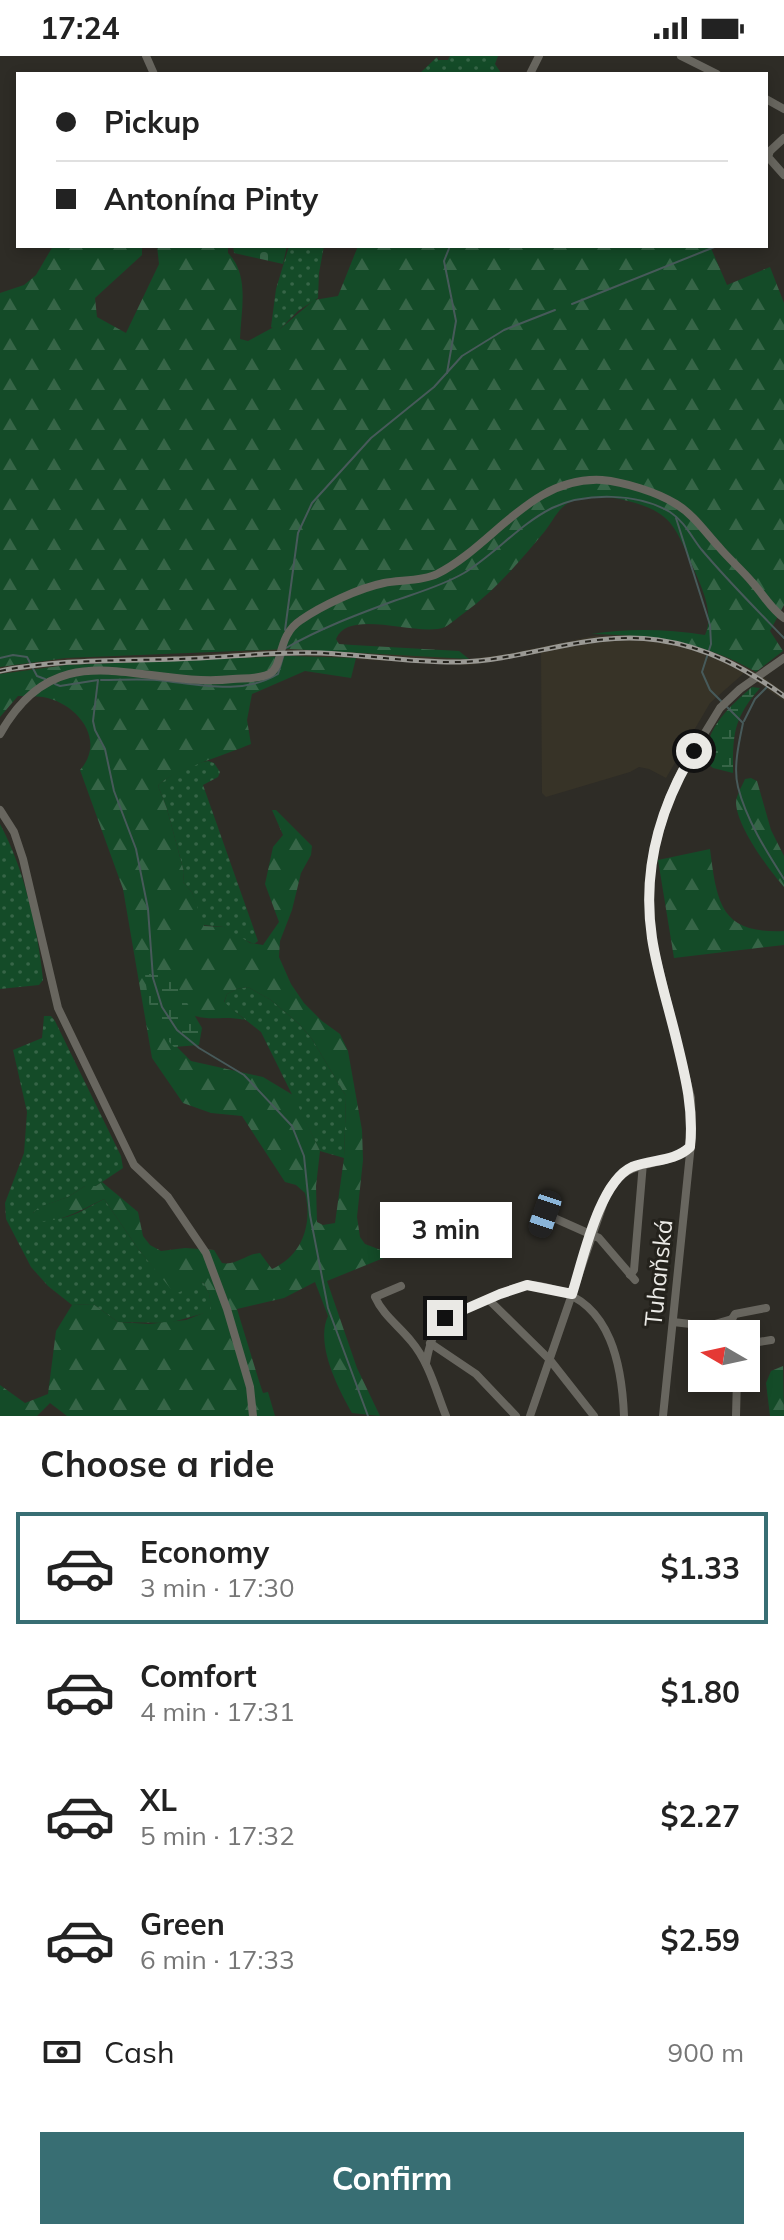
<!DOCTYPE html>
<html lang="en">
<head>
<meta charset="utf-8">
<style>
	body { margin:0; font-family:Mulish,sans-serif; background:#f6f6f6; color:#222; height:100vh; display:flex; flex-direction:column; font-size:30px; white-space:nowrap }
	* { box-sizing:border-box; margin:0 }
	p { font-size:26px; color:#767676 }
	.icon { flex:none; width:44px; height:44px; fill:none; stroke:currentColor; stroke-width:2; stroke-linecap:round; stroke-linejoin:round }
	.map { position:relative; height:1360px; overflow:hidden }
	.side { display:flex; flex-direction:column; background:#fff; flex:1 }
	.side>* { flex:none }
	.top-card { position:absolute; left:16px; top:16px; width:752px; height:176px; border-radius:0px; box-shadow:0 4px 12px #0003; display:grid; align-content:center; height:176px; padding:0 40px; background:#fff }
	.needle { width:52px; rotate:279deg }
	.fabs { position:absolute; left:688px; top:1264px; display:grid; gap:16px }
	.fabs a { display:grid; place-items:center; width:72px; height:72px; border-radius:0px; background:#fff; box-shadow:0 4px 12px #0003; font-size:40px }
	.end { position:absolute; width:36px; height:36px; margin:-18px; border:10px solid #eae9e5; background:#111; box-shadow:0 0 0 4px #111 }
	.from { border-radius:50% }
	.bubble { position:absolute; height:56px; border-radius:0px; background:#fff; box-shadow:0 4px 12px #0003; font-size:26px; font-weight:700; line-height:56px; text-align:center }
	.car { position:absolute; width:24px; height:48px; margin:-24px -12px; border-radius:10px; box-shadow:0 0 6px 2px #0007; background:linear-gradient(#222 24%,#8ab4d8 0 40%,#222 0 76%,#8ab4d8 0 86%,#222 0) }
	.top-card b { display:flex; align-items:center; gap:28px; height:76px; font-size:30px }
	.top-card b+b { border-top:2px solid #e0e0e0 }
	.top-card i { width:20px; height:20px; background:#222 }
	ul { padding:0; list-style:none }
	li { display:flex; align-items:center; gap:24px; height:112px; margin:0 16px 12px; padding:0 24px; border:4px solid transparent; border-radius:0px }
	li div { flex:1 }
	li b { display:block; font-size:30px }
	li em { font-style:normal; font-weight:700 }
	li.current { border-color:#386e73 }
	li>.icon { width:72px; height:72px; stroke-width:1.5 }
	h2 { padding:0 40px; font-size:36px; line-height:96px }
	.pay { display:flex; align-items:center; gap:20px; height:88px; padding:0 40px; font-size:30px }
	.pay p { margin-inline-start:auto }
	.primary-button { display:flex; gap:16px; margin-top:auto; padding:16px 40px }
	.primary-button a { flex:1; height:92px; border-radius:0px; background:#386e73; color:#fff; font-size:32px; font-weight:700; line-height:92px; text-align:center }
	.status { display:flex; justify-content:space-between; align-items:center; height:56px; padding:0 40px; background:#fff; direction:ltr }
	.status svg { height:22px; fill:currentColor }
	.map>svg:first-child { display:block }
	.built { fill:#373327 }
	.grass { fill:url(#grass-dots) }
	.forest { fill:url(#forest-firs); fill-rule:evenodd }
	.wetland { fill:url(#wetland-marsh) }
	.cemetery { fill:url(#cemetery-stones) }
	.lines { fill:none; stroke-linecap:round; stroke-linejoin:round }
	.stream { stroke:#475a5a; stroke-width:2 }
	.minor { stroke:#68665f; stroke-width:8 }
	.rail-casing { stroke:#9a9994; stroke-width:5 }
	.rail { stroke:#24221c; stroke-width:2; stroke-dasharray:6; stroke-linecap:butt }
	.route { stroke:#eae9e5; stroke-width:10 }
	.labels { text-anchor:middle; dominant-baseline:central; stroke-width:6; stroke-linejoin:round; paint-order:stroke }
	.street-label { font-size:24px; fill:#eae9e5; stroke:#24221c }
</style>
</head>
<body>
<div class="status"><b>17:24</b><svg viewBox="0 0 49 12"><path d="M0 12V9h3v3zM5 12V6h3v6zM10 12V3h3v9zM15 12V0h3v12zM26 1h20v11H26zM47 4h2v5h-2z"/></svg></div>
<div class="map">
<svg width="784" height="1360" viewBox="0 0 784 1360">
	<defs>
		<pattern id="grass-dots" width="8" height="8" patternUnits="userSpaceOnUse" patternTransform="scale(2)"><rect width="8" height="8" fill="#144b28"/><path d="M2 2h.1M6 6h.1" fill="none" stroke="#366547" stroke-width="1.8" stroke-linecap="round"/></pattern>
		<pattern id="forest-firs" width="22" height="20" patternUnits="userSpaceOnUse" patternTransform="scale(2)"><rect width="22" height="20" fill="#144b28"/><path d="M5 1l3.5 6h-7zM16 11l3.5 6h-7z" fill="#366547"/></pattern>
		<pattern id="wetland-marsh" width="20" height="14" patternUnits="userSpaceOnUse" patternTransform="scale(2)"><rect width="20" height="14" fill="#144b28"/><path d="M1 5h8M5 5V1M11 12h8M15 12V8" fill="none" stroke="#366547"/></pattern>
		<pattern id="cemetery-stones" width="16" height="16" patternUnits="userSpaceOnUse" patternTransform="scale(2)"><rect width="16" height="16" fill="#144b28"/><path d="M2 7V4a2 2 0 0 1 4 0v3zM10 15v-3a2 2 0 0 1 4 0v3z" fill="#366547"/></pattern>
	</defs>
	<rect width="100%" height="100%" fill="#2e2c26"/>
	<path class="built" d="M635,579l39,5 50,15 35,19 25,18v9l-40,-28 -34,30 -44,75 -17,-9 -10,-2 -9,5 -84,25 -4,-4 -1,-140 -71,12 -180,-9 -112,6 -84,1 -94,11v-7l66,-9 112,-2 93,-7h47l151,10 38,-5 87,-18z"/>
	<g class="grass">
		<path d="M450,0h48l-3,8 6,9 -82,1 18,-17 1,3h10z"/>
		<path d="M289,190h35l-5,27 -1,25 -20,13 -18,18h-6l-3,-2 5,-38z"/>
		<path d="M208,705l6,2 6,9 -2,5 -15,8 55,156 -4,3 -21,-9 -9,-8 -22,-2 -10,-33 -9,-10 1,-10 -17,-63 -9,-23c7,-10 38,-23 50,-25z"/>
		<path d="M0,768c24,44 38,106 43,156l-4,5 -39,4z"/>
		<path d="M248,931l23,13 28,24 13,15 34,57 -2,62 -24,-7 -59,-119 -37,-29 3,-9 10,-5z"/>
		<path d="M44,960h7l4,5 66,135 2,12 -27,18h-11l-17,11 -28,10 -7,6c31,13 43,0 71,-14l35,51 33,39 31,-7 6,11 3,18 -43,12 -51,-1 -25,-18 -21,1 -24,-19 -17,-19 -25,-48 -1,-16 19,-50 3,-41 -14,-62 29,-12z"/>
	</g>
	<g class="forest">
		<path d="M53,190h89v9l-47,43 2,19 29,16 33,-69 -2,-18h71v7c22,22 13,57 12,86l8,2 24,-13 8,1 34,-29 24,-4 20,-50h352l17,39 43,-18 14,36v302l-14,26 13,20 -27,21c-53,-31 -105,-37 -165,-38 39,-6 75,-5 114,1 10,-22 -4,-49 -13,-70 -17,-39 -21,-53 -64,-64 -18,-5 -43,-7 -60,2 -10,6 -16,19 -23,28 -25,30 -49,59 -81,82 -6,4 -13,11 -19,14 -26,11 -96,-20 -109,12l3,5 14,1 106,6 10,8 -179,-10 -224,9 -66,9v-374l24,-8 12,-10z"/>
		<path d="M290,600l66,2 -5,20 -46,-7 -53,23 -5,26 4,24c-20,9 -84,28 -93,42l9,23 17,63 -1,10 9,10 12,34 20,1 26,16 13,2 16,-23 -14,-38 8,-37 10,-12 -11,-25h4l36,36 -1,9 -10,18 -9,37 -12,31 -1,16 12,27 13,19 18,18 18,13 8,17 14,79 1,30 -6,57 3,20 5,7 21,8v5l-59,24 30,87 23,48 -28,-3c-14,-25 -37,-69 -24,-97l-13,-34 -31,16 -47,11 22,72 4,12 5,-1 7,24h-208l-17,-13 -13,13h-37v-31l25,18 23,-9 8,-63 16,-26 21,-1 25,18 31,2 37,-4 25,-10 -2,-17 -6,-11 -28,12 -36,-44 -35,-51c-22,10 -45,26 -70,21l-1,-7 6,-6 29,-10 17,-11h11l6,-4 36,30 5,24 7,9 11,6 24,-3 29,2 8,13c14,3 24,-9 38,-10l12,16c30,-13 41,-45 33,-76l-9,-8 -11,-3 -43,-66 -31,-3 -28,-10 -31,-45 -29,-169 -43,-119c27,-30 -3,-67 -37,-73 -8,-1 -17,-1 -25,-1l-18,21v-43l67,-9zM248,931l23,13 28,24 13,15 34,57 -2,62 -9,65 -12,2 -6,-3 -1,-36 4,-35 -27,-56 -30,-18 -72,-16 -14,-14 7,-35c28,12 35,2 61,8l-21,-18 3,-8 10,-5z"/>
		<path d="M751,722l6,3 14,49 13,26v31c-15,-17 -47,-60 -48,-84 0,-7 6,-17 9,-24z"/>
		<path d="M710,793c7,55 11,85 74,82v14l-110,13 -16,-98z"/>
		<path d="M783,1310l1,50h-14l-4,-33 5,-12z"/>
	</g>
	<g class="wetland">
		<path d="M752,631l8,1c-27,31 -27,46 -27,85l-20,-5 -7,-6c-2,-33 23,-55 46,-75z"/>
		<path d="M145,918h25l32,54 -3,17 -25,2c-23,-23 -26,-42 -29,-73z"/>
	</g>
	<path class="cemetery" d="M233,190h54l-4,18 -49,-11z"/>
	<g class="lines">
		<g class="stream">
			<path d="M572,248l145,-58"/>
			<path d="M447,317l9,-52 -12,-60 6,-15"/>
			<path d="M676,462l34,107 1,19 -9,28 8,18 12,12"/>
			<path d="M285,574l13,-97 14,-30 59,-65 63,-51 28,-31 42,-26 51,-20"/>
			<path d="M286,592c33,-19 70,-33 105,-46 25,-9 51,-16 73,-29 31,-19 56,-49 88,-65 34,-16 86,-15 118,4 14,9 21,24 31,37 26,31 55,60 83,89"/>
			<path d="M0,602l13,-3 14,2 10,19 8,3"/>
			<path d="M101,624c18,0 37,-1 56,0 41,4 84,16 121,-6l6,-20"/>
			<path d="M55,628l5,2 38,-6 -5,41 2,9 10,19 9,42 22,58 12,60 5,69 9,29 15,23 22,18 45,27 48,51 12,30 6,59 18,93 40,108"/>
			<path d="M726,650l17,17c-4,19 -10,45 -5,64 8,32 28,64 46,92"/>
			<path d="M744,665l11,-22 13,-13"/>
		</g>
		<g class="minor">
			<path d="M146,0l8,18"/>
			<path d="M681,0l36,18"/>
			<path d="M530,18l9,-18"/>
			<path d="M766,43l18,10"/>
			<path d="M784,82l-14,13 -2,6 16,18"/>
			<path d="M0,678c59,-106 140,-45 233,-55 11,-1 27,0 36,-5 15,-7 7,-38 32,-54 20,-14 58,-32 83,-37 16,-3 39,-2 53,-9 56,-28 94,-98 165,-94 22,2 55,12 74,24 18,11 29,28 43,43 10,12 23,23 33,35 11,12 18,26 32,36"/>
			<path d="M0,754l14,22 9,27 35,149 76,157 34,32 38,56 21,56 23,78 3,29"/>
			<path d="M545,1158l54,24 36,42"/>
			<path d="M540,1175l10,-30"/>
			<path d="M630,1219l4,-5 9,-107"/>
			<path d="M401,1230l-26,11c8,18 24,29 36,44 18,21 25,50 35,75"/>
			<path d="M488,1243l62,61 44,56"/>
			<path d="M732,1263l3,15"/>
			<path d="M673,1266l35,4 24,-7 3,-5 31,-6"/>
			<path d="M430,1287l46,31 40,42"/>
			<path d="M746,1288l25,-4"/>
			<path d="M426,1307c8,-45 19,-45 58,-62 13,-6 27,-13 41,-15 10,-2 20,1 31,4 55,14 66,76 68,126"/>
			<path d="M530,1360l78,-226c23,-36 56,-19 82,-43"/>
			<path d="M663,1360l29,-282 -1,-36 -39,-158 -3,-29 3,-53 16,-57 13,-29 39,-64 20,-19 44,-31"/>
			<path d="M736,1360l1,-38"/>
		</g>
		<g class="rail-casing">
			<path id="rail" d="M0,615c58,-12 117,-10 175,-12 49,-1 97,-8 146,-6 46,2 93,10 139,9 68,-2 130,-32 198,-22 49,7 87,28 126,56"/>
		</g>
		<use href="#rail" class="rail"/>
	</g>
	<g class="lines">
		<path class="route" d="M445,1262l55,-24 27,-9 45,9c11,-34 27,-112 60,-127 21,-8 42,-5 58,-20 4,-38 -5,-72 -14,-109 -8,-33 -19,-67 -24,-100 -10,-67 8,-131 42,-187"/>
	</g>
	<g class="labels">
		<g class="street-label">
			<text transform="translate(658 1217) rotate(-84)">Tuhaňská</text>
		</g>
	</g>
</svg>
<div class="fabs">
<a><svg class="needle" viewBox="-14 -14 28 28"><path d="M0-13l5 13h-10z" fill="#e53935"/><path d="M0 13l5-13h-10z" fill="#767676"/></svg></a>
</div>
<i class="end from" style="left:694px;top:695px"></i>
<i class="end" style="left:445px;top:1262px"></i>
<div class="bubble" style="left:380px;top:1146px;width:132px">3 min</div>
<i class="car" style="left:545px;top:1158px;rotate:199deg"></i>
<div class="top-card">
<b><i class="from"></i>Pickup</b>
<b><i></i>Antonína Pinty</b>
</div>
</div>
<section class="side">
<h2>Choose a ride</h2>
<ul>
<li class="current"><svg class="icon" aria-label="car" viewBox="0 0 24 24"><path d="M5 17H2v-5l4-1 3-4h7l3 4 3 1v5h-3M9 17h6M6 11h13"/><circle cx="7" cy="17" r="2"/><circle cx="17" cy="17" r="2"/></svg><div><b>Economy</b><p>3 min · 17:30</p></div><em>$1.33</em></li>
<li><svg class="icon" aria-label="car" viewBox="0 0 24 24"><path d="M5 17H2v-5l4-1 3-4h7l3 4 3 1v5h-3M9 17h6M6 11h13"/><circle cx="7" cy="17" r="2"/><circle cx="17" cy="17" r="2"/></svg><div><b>Comfort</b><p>4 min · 17:31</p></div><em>$1.80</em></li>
<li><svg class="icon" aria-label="car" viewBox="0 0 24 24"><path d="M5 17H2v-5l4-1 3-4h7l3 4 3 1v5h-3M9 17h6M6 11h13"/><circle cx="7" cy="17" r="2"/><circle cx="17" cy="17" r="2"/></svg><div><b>XL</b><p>5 min · 17:32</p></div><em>$2.27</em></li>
<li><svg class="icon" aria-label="car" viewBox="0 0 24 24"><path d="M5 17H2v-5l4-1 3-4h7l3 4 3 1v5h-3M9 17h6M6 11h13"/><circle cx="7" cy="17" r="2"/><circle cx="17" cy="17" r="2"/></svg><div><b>Green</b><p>6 min · 17:33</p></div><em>$2.59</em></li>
</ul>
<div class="pay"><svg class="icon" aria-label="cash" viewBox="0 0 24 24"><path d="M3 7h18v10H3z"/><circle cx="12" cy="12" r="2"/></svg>Cash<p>900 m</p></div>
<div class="primary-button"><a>Confirm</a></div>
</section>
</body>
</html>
